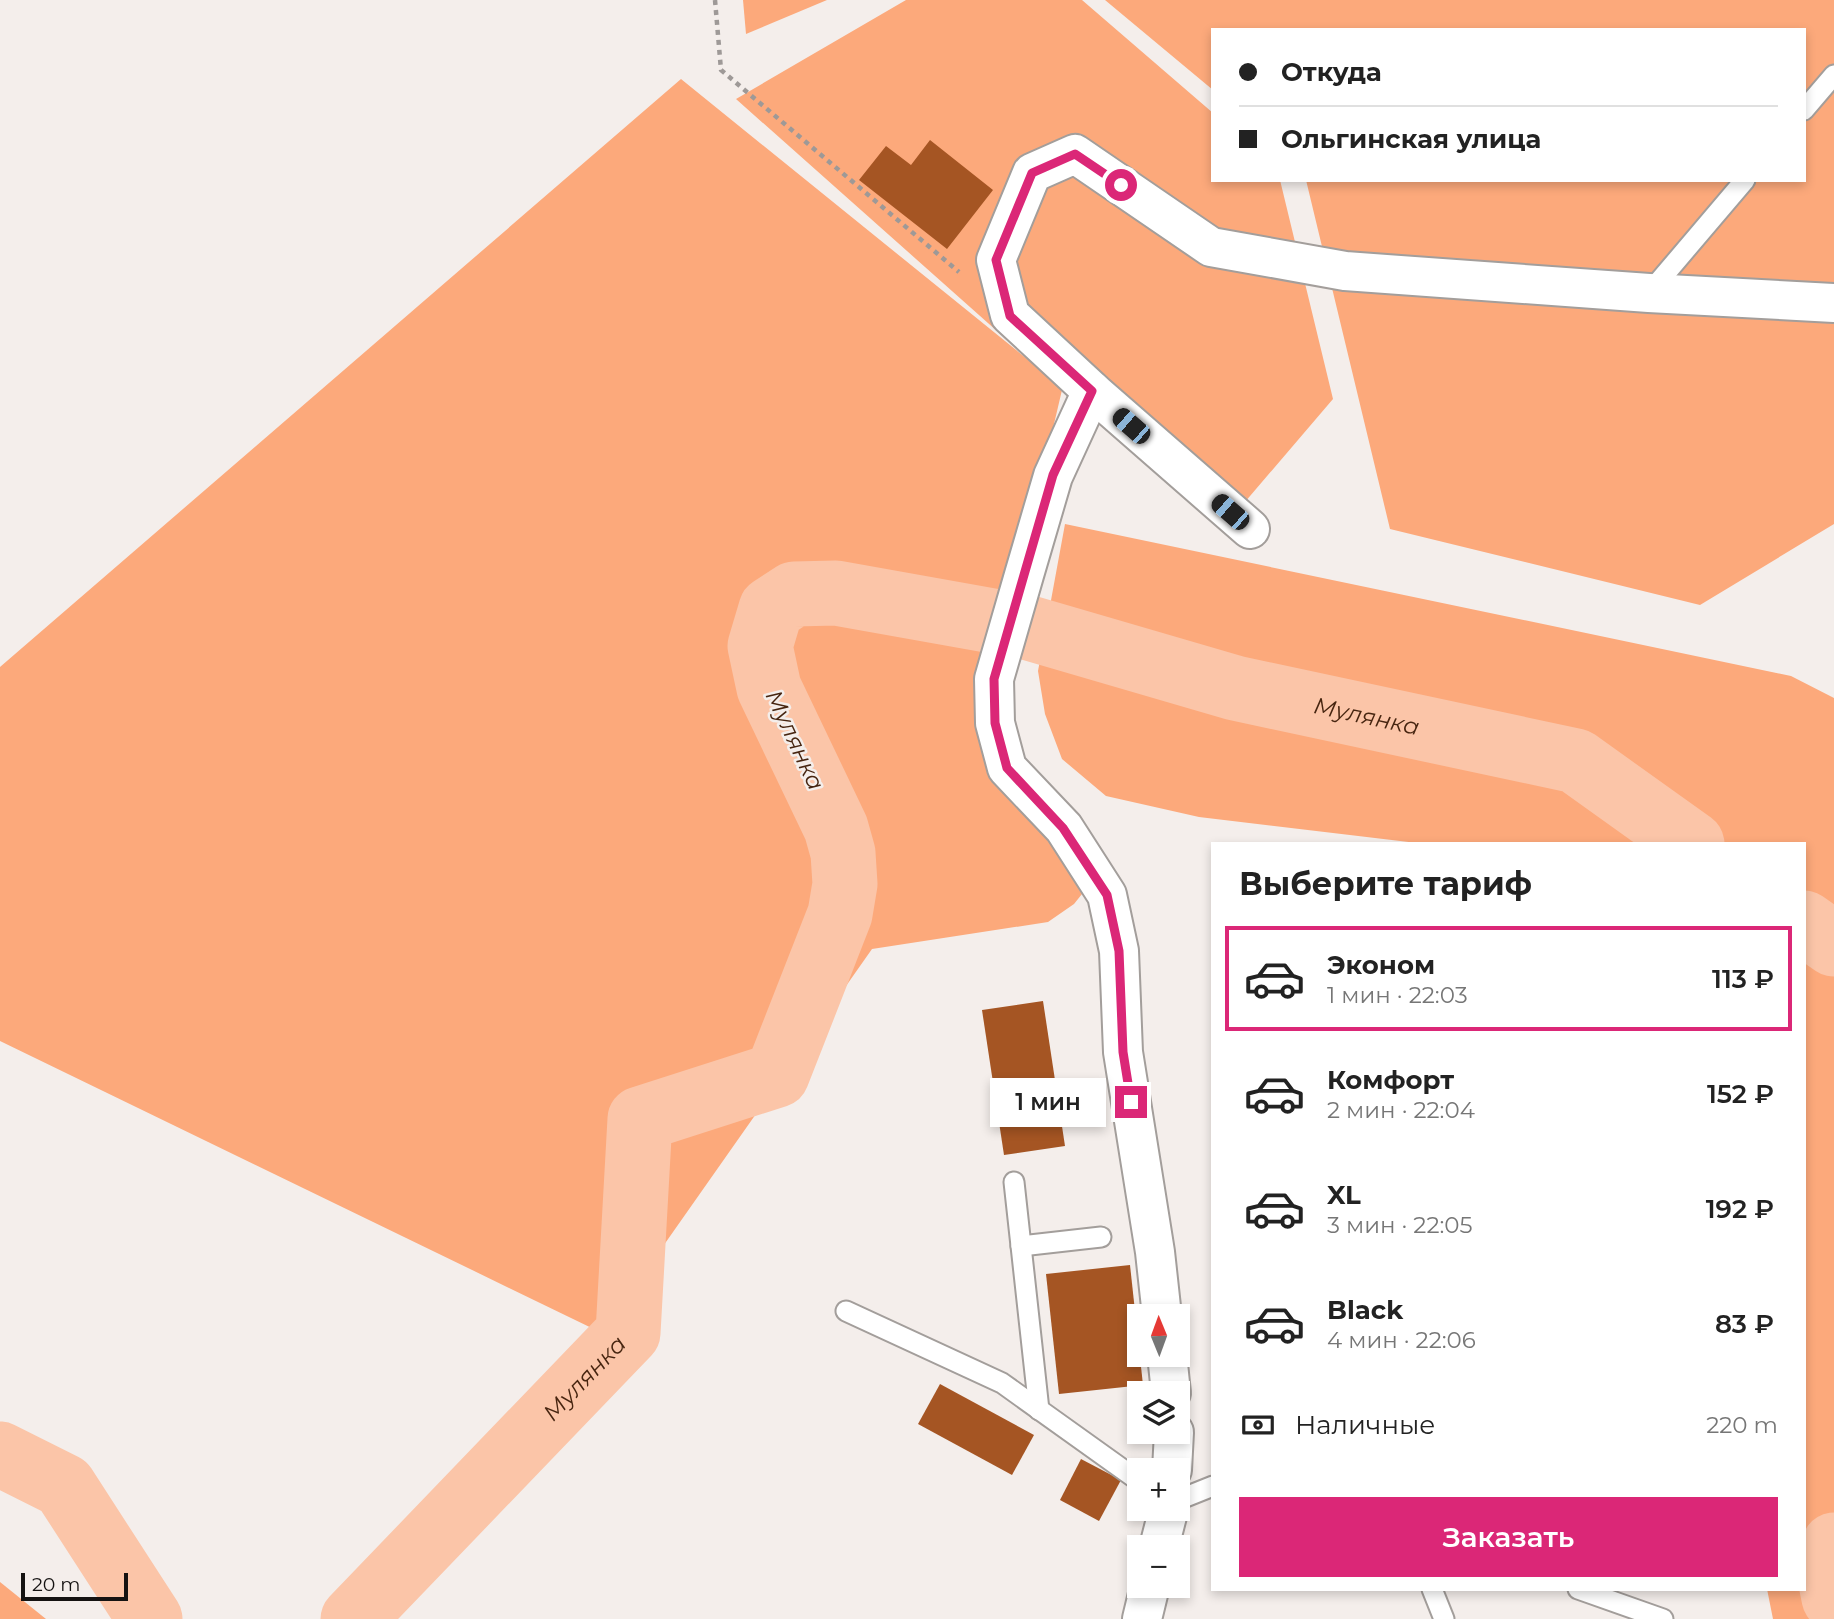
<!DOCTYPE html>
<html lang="ru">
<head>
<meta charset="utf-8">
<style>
	body { margin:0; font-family:Montserrat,sans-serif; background:#f2f2f2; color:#222; height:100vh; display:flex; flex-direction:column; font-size:26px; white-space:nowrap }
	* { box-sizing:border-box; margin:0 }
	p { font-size:23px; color:#767676 }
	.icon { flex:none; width:38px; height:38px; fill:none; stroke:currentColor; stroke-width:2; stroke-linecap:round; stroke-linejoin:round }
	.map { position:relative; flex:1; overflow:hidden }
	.panel { position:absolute; left:1211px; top:842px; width:595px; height:749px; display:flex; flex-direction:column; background:#fff; border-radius:0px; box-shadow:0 4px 10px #0003 }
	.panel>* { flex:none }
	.guide { position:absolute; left:1211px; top:28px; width:595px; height:154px; border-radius:0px; box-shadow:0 4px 10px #0003; display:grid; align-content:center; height:154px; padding:0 28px; background:#fff }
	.needle { width:46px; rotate:359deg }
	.controls { position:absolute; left:1127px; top:1304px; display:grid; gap:14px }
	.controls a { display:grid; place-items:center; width:63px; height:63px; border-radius:0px; background:#fff; box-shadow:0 4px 10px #0003; font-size:35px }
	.scale { position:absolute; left:21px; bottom:18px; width:107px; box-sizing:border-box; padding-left:7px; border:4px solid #151312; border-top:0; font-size:19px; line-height:24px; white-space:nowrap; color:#151312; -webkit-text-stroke:5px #f4eeeb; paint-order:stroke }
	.end { position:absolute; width:32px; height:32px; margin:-16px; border:9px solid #db2777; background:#fff; box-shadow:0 0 0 4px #fff }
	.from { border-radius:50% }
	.bubble { position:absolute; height:49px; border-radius:0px; background:#fff; box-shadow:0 4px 10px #0003; font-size:23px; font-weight:600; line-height:49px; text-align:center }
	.car { position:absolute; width:21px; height:42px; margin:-21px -10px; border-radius:9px; box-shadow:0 0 5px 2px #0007; background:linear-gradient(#222 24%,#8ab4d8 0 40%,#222 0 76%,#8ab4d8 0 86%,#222 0) }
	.guide b { display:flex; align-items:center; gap:24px; height:66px; font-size:26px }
	.guide b+b { border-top:2px solid #e0e0e0 }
	.guide i { width:18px; height:18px; background:#222 }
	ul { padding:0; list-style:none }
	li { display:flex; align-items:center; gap:21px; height:105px; margin:0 14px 10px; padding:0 14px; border:4px solid transparent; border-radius:0px }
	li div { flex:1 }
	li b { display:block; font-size:26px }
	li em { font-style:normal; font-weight:600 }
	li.on { border-color:#db2777 }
	li>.icon { width:63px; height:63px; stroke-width:1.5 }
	h2 { padding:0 28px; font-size:32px; line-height:84px }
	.pay { display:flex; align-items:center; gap:18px; height:77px; padding:0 28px; font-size:26px }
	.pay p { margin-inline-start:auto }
	.primary-button { display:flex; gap:14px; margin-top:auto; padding:14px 28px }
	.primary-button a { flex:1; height:80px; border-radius:0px; background:#db2777; color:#fff; font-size:28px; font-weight:600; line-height:80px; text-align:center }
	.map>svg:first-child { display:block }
	.green { fill:#fca97b }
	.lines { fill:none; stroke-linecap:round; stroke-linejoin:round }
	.river { stroke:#fbc5a8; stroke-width:65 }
	.building { fill:#a55523 }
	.lane-casing { stroke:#a39e9b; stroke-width:23 }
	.street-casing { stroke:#a39e9b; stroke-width:42 }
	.path { stroke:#9e9997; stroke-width:4.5; stroke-dasharray:5 5; stroke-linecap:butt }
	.lane { stroke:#fff; stroke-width:19 }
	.street { stroke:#fff; stroke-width:38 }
	.route { stroke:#db2777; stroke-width:9 }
	.labels { text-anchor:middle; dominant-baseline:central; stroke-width:5; stroke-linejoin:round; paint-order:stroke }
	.water-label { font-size:23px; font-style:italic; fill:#472510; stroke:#f4eeeb }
</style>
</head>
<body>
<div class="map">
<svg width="1834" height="1619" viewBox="0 0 1834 1619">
	<rect width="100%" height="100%" fill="#f4eeeb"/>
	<g class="green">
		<path d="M743,0h84l-81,34z"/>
		<path d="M906,0h176l131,113v67h67l53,219 -112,131 -159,-140 -64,272v54l96,163 -20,25 -26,18 -176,27 -270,384 -602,-292v-374l681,-588 361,292 -306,-272z"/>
		<path d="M1105,0h729v524l-134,81 -310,-76 -84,-349h498v-150h-591v60z"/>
		<path d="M1065,524l726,152 43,22v921h-61l-6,-30h37v-745l-387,-1 -218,-26 -93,-21 -44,-37 -17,-45 -7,-43z"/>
		<path d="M0,1582l46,37h-46z"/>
	</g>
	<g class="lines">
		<g class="river">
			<path d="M1804,923l30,21"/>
			<path d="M0,1454l64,32 86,133"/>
			<path d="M1834,1545l-6,23 6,30"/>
			<path id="s1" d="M353,1619l275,-286 12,-214 137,-44 63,-161 5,-30 -2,-31 -7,-25 -67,-140 -9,-42 11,-37 23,-15 42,-1 190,34 209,61 341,73 116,83"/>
		</g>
	</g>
	<g class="building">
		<path d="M930,140l63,50 -46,59 -88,-69 27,-34 25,19z"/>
		<path d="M1043,1001l22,145 -61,9 -22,-145z"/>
		<path d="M1130,1265l13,120 -84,9 -13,-120z"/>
		<path d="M940,1384l94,51 -22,40 -94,-51z"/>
		<path d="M1081,1459l40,21 -22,41 -39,-21z"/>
	</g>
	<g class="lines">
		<g class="lane-casing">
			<g id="lane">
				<path d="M1804,110l30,-35"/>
				<path d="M1649,293l96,-113"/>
				<path d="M1014,1182l25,228"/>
				<path d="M1021,1246l80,-9"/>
				<path d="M846,1311l156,72 137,98"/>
				<path d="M1178,1500l35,-14"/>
				<path d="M1432,1589l12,30"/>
				<path d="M1578,1589l85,30"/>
			</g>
		</g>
		<g class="street-casing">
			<g id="street">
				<path d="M1092,391l-39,85 -29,99 -30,104 1,44 12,45 57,60 43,67 12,56 4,101 32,200 7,64"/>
				<path d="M1250,529l-158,-138 -82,-76 -14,-55 36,-87 43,-19 136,93 134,24 304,22 185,10"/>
				<path d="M1167,1354l4,39"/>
				<path d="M1172,1470l2,-38"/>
				<path d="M1159,1547l10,-39"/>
				<path d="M1142,1619l8,-33"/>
			</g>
		</g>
		<path class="path" d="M715,0l6,70 238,202"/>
		<use href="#lane" class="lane"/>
		<use href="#street" class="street"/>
	</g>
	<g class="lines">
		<path class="route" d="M1121,185l-46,-31 -43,19 -36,87 14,56 82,75 -39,84 -29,100 -30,104 1,44 12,45 56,60 44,67 12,56 4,101 8,50"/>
	</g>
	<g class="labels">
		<g class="water-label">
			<text stroke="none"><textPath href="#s1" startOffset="1867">Мулянка</textPath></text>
			<text transform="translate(795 740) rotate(65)">Мулянка</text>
			<text stroke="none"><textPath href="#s1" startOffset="334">Мулянка</textPath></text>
		</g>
	</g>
</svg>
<div class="controls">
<a><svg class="needle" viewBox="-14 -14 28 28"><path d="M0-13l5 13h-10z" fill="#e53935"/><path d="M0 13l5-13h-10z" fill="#767676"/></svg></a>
<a><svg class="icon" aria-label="layers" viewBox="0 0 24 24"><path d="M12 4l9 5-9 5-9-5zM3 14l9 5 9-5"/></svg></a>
<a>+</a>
<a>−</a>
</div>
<div class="scale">20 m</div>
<i class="end from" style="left:1121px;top:185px"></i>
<i class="end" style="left:1131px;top:1102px"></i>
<div class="bubble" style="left:990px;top:1078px;width:116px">1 мин</div>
<i class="car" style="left:1131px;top:426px;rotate:311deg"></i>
<i class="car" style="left:1230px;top:512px;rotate:311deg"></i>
<div class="guide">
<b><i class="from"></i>Откуда</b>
<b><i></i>Ольгинская улица</b>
</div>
<section class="panel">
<h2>Выберите тариф</h2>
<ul>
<li class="on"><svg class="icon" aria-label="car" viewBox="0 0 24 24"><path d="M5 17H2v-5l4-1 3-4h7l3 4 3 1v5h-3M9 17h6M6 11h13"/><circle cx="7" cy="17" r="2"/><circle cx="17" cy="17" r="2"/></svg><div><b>Эконом</b><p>1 мин · 22:03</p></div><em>113 ₽</em></li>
<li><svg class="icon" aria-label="car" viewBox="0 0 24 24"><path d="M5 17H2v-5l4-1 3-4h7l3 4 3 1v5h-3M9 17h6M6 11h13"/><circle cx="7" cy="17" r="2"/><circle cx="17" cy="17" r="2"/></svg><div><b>Комфорт</b><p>2 мин · 22:04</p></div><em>152 ₽</em></li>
<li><svg class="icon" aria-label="car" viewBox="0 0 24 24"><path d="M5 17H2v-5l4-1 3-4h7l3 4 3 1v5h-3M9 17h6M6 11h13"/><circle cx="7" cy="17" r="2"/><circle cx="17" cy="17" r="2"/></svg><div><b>XL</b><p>3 мин · 22:05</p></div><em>192 ₽</em></li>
<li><svg class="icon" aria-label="car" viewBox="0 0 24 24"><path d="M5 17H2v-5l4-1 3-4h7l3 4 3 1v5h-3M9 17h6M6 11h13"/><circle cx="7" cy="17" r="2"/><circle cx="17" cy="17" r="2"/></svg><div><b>Black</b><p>4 мин · 22:06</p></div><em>83 ₽</em></li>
</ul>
<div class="pay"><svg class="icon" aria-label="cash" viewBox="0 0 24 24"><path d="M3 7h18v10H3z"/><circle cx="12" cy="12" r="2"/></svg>Наличные<p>220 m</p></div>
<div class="primary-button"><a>Заказать</a></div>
</section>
</div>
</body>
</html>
